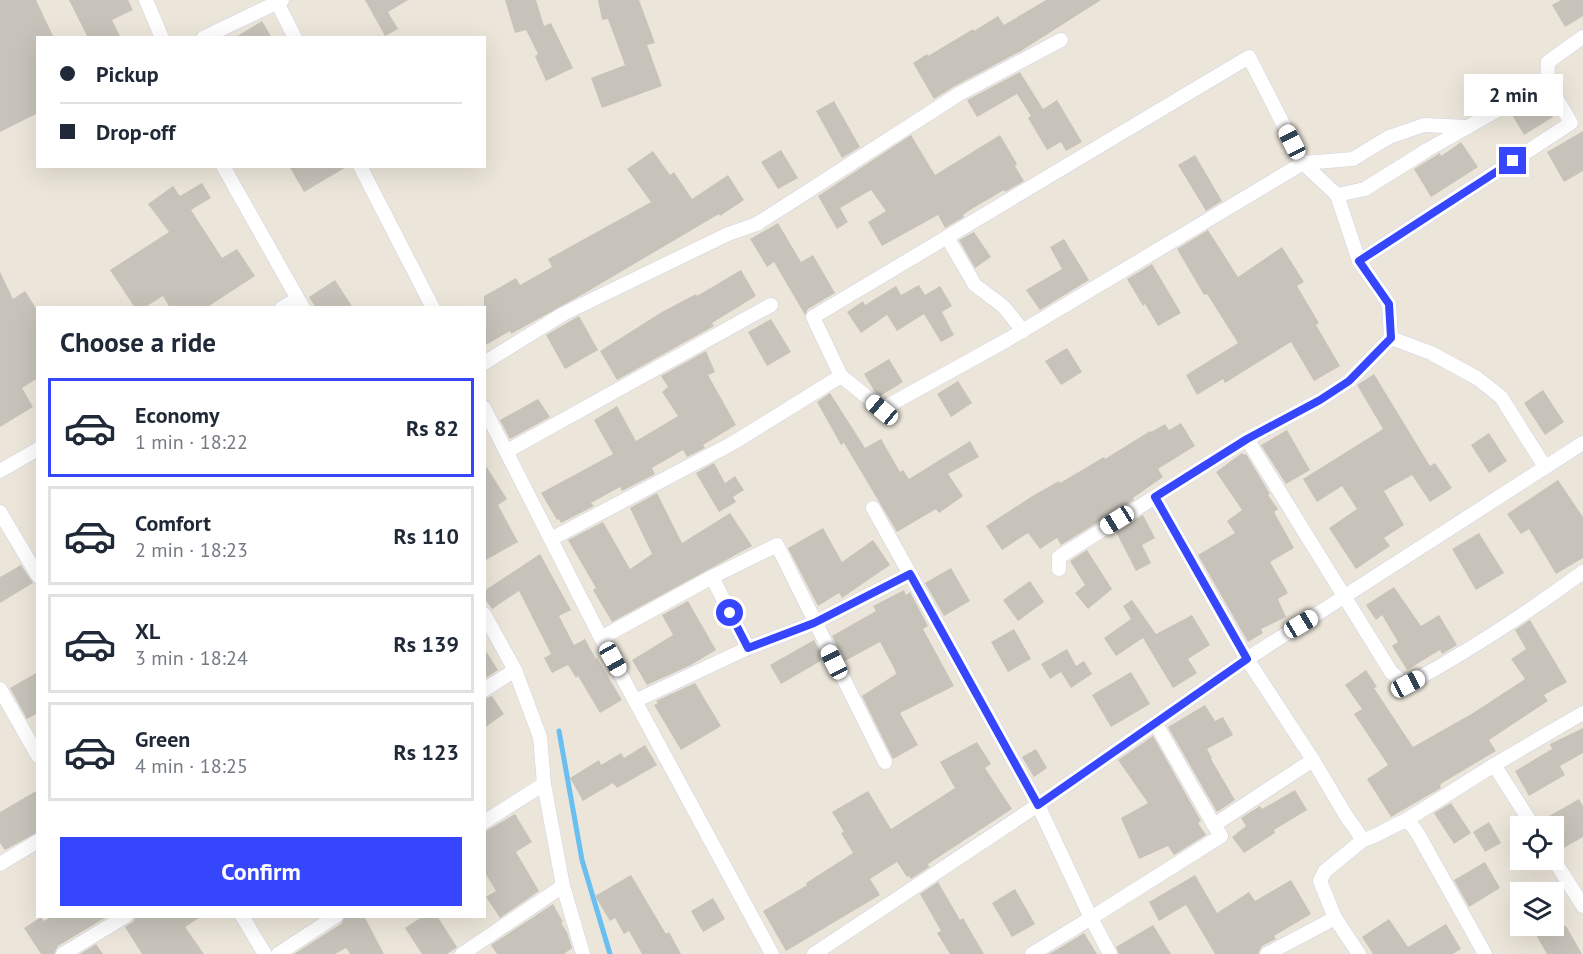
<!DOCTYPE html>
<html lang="en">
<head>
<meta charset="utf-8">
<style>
	body { margin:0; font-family:"PT Sans",sans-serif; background:#f2f2f3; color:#1f2937; height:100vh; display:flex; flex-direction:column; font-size:22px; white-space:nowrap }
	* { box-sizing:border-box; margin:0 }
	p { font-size:20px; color:#747a83 }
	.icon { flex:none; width:33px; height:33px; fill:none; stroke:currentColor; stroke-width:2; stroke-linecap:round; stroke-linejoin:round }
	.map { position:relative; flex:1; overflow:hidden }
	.drawer { position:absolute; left:36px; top:306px; width:450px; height:612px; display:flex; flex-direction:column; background:#fff; border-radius:0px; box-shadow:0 6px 24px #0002 }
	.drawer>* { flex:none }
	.hud { position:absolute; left:36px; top:36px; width:450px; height:132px; border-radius:0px; box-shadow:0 6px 24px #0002; display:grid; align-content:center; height:132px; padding:0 24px; background:#fff }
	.tools { position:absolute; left:1510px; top:816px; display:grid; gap:12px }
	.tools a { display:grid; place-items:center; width:54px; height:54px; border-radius:0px; background:#fff; box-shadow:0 6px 24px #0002; font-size:30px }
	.end { position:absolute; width:27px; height:27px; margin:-14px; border:8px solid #3546fd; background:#fff; box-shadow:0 0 0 3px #fff }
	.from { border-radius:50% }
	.bubble { position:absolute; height:42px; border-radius:0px; background:#fff; box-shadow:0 6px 24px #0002; font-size:20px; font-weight:800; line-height:42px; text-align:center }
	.car { position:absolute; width:18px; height:36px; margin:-18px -9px; border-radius:8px; box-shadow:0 0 4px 2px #0007; background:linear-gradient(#fff 24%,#345 0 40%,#fff 0 76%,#345 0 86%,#fff 0) }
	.hud b { display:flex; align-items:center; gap:21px; height:57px; font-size:22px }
	.hud b+b { border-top:2px solid #e0e1e3 }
	.hud i { width:15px; height:15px; background:#1f2937 }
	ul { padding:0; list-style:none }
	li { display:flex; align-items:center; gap:18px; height:99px; margin:0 12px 9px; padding:0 12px; border:3px solid #e0e1e3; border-radius:0px }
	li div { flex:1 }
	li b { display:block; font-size:22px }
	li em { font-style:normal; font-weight:800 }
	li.current { border-color:#3546fd }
	li>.icon { width:54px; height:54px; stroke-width:1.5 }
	h2 { padding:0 24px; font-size:27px; line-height:72px }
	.button { display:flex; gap:12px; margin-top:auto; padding:12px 24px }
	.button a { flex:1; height:69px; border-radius:0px; background:#3546fd; color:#fff; font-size:24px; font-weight:800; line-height:69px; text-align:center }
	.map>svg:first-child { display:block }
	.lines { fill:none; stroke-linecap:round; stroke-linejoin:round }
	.stream { stroke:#6abff1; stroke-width:5 }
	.building { fill:#c7c3ba }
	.street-casing { stroke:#cfd1e2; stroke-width:15 }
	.street { stroke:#fff; stroke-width:14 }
	.route { stroke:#3546fd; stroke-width:8 }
</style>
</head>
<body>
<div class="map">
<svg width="1583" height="954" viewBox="0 0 1583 954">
	<rect width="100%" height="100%" fill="#ece6da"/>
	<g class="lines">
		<path class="stream" d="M559,731l23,129 28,94"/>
	</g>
	<g class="building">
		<path d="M0,0h36l18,38h-16v75l-38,19z"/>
		<path d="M69,0h59l5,10 -21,10 9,18h-33z"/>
		<path d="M365,0h43l-20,12 10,17 -13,7z"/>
		<path d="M505,0h31l8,26 7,-3 22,45 -27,13 -11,-25 3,-2 -12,-24 -11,3z"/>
		<path d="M598,0h41l16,43 -8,2 15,41 -60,22 -11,-30 34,-13 -17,-46 -6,1z"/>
		<path d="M1046,0h55l-80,51 -66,35 -21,13 -21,-36 14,-9 1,2 45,-27 1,2 24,-15 6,9z"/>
		<path d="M1561,0h22v16l-18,11 -13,-22z"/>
		<path d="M262,21l10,17h-38z"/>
		<path d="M1020,72l23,37 14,-9 25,42 -16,9 -5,-9 -14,8 -19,-32 3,-2 -14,-22 -40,23 -10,-17z"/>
		<path d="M1540,96l13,21 -29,18 -13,-22z"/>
		<path d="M834,101l26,46 -18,11 -26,-47z"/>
		<path d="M1583,131v40l-19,11 -17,-30z"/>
		<path d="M911,135l24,40 65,-40 17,29 -2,2 9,15 -19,11 -1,-2 -34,20 -7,5 1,2 -19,11 -7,-13 -56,31 -14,-24 18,-11 -15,-21 -31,18 8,14 -11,7 -19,-33z"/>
		<path d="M1461,142l17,25 -47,30 -17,-28 26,-16 1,3z"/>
		<path d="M781,150l17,28 -20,11 -17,-27z"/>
		<path d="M653,151l17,24 4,-3 18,27 36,-24 16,25 -24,16 -1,-2 -134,79 -74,41 -1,-3 -26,15v-50l32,-18 4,7 32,-18 -4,-8 103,-57 -24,-33z"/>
		<path d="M1195,155l27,46 -16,10 -28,-46z"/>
		<path d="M289,166h59l-44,26z"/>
		<path d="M202,183l9,15 -20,12 31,48 15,-9 18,27 -49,32h-36l-7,-12 -19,12h-9l-25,-38 59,-38 -21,-28 25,-18 7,10z"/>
		<path d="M778,223l23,39 12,-7 22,38 -27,16 -3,6 -31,-53 -7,5 -17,-28z"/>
		<path d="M1208,230l30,47 44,-30 22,35 -7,4 22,37 -3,2 24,41 -26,15 -23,-39 -66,41 -2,-4 -26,16 -11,-20 52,-32 -31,-49 -3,1 -27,-46z"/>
		<path d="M974,232l17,25 -16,11 -16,-28z"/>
		<path d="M1064,239l25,41 -49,30 -14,-20 36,-21 -12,-22z"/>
		<path d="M1152,264l29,49 -23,13 -13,-22 -2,2 -16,-27z"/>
		<path d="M741,270l15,26 -44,27 2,3 -97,54 -17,-29 62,-39 34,-18 1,2z"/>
		<path d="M0,272l13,27 12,-8 13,20v67l-16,10 11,19 -33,20z"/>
		<path d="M335,280l18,28h-37l-7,-11z"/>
		<path d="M919,285l6,10 15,-9 12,20 -10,6 12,23 -13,7 -17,-28 -27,17 -10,-16 -26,18 -14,-21 16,-11 2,4 31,-19 5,9z"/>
		<path d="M579,316l19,34 -33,19 -19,-34z"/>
		<path d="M771,319l20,33 -24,14 -19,-34z"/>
		<path d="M1067,348l15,24 -21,13 -16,-24z"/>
		<path d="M706,351l9,21 -7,3 28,50 -33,20 2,3 -18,9 -4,-7 -31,18 3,6 -33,17 -2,-4 -29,16 3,3 -33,17 -2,-4 -2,1 -16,-27 72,-39 -19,-34 23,-14 19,35 42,-25 -16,-24 6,-5 -7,-11z"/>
		<path d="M889,359l14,23 -23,14 -5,-4 -11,-18z"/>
		<path d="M1374,374l56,92 5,-3 17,25 -22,14 -18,-27 -28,16 20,34 -20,13 6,8 -34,23 -27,-41 28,-19 -15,-23 -25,16 -14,-23 80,-50 -26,-44z"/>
		<path d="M958,381l14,22 -21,14 -14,-23z"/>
		<path d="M1543,390l21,32 -19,13 -21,-32z"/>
		<path d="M830,393l35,55 16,-9 19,33 3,-2 6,9 61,-38 9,16 -31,17 15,22 -24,17 -3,-4 -39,23 -53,-89 -3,2 -24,-43z"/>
		<path d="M538,399l12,18 -40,22 -10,-19z"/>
		<path d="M1181,423l14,23 -37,23 5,8 -30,21 1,2 -73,45 -4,-7 -17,11 -12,-16 -26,17 -16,-24 48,-31 25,-14 1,2 44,-26 1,2 45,-28 1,1 14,-8 4,6z"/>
		<path d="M1287,430l23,40 -24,14 -25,-39z"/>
		<path d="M1489,433l18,28 -18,12 -18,-28z"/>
		<path d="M1242,453l2,2 2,-1 24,40 -2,1 10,14 -4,3 20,36 -24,14 18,31 -10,6 8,18 -25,12 2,4 -15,9 -50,-87 37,-22 -8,-12 15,-11 -26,-38z"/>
		<path d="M484,463l23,36 -9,6 20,37 -34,19z"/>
		<path d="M714,463l11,20 10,-7 9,14 -11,7 3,5 -17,10 -23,-39z"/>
		<path d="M1558,480l25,37v41l-27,16 -27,-45 -8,5 -14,-20z"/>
		<path d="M657,493l25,50 48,-30 22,33 -140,76 -19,-32 3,-2 -28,-48 35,-18 27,47 22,-15 -22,-46z"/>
		<path d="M1143,515l12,23 -13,7 9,18 -15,8 -20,-39z"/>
		<path d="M823,528l19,34 31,-22 17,25 -48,33 -3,-5 -21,13 -30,-58z"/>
		<path d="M1479,533l25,40 -28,17 -24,-41z"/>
		<path d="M1087,550l25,39 -24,20 -13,-16 10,-8 -15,-24z"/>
		<path d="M540,554l31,56 -12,6 15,29 11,-6 11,20 1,-1 25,42 -22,13 -22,-37 -2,2 -8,-13 -16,8 -8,-15 7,-4 -32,-63 -27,18 -8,-11v-7z"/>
		<path d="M21,565l12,18 -33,20v-26z"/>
		<path d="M951,568l19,33 -26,15 -19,-33z"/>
		<path d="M1030,581l14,21 -26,19 -15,-21z"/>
		<path d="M1394,587l27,39 18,-11 18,30 -15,9 -2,-4 -33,20 -15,-24 6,-4 -16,-27 -6,5 -10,-15z"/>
		<path d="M904,590l2,5 4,-3 18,34 -5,3 31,57 -54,27 18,32 -25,14 -31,-63 34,-22 -1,-4 -15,-28 -35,19 -13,-25 44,-25 -3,-5z"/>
		<path d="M1132,600l24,34 36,-19 18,30 -22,14 9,14 -24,15 -30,-50 -27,18 -12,-18 27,-19 -8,-13z"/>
		<path d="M688,601l28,49 -25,15 -44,20 -15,-25 41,-25 -11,-20z"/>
		<path d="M1530,620l37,62 -23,13 4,6 -59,39 7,11 -54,32 -2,3 1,2 -50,29 -24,-38 21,-14 -34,-51 8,-5 -17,-24 21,-15 11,17 -3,1 39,59 60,-34 52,-34 -14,-20 15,-10 -11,-19z"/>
		<path d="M1014,629l17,30 -23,13 -17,-30z"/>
		<path d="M814,640l10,19 -43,25 -11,-19z"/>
		<path d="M484,648l14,22 -14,9z"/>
		<path d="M1067,649l9,17 8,-5 8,13 -21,14 -10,-16 -11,7 -9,-15z"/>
		<path d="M38,672v41l-11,6 -17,-31z"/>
		<path d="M1131,672l19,32 -39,23 -19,-32z"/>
		<path d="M695,683l26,43 -40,24 -27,-45 4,-2 -2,-2z"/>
		<path d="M492,696l12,18 -20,14v-29z"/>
		<path d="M1205,705l10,16 8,-4 10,18 -26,14 5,9 -1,1 24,41 -18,12 -49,-85z"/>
		<path d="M1583,728v25l-23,13 5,9 -36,21 -14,-25 37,-22 -2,-5z"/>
		<path d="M1153,736l48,85 -3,2 8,12 -32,20 -6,-9 -29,13 -18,-41 27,-15 -30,-43z"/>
		<path d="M977,742l14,22 -6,4 27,41 -84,55 1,3 -18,12 -2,-3 -2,1 -10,-15 -27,17 10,16 -94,56 -23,-40 44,-26 -1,-2 47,-30 -12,-20 3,-1 -12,-20 36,-21 23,38 64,-41 -15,-26z"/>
		<path d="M645,745l12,20 -40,23 -4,-5 -30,18 -13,-23 29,-18 2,5 20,-12 3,5z"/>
		<path d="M1036,749l11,19 -13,9 -12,-20z"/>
		<path d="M38,790v42l-33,18 -5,-7v-31z"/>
		<path d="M1295,790l12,20 -33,20 1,3 -31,20 -12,-16 14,-11 -5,-8 19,-12 2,3z"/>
		<path d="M1579,799l4,7v31l-21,12 -8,-13v-10h-5l-5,-7z"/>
		<path d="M1451,803l20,30 -17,11 -20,-31z"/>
		<path d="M515,814l17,28 -16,10 23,39 -39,27 -14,-21 10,-6 -12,-20v-39z"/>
		<path d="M1489,822l12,21 -16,9 -12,-20z"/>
		<path d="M1485,862l15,26 -31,19 -15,-27z"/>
		<path d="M631,875l35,59 3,-2 12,22h-39l-13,-23 -5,3 -9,-16 -5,3 -15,-25z"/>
		<path d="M1195,875l22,38 32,-21 6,9 36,-21 20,34 -37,22 2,3 -14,7 -4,8h-43l-29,-49 -27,16 -10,-19z"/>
		<path d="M938,882l22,38 3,-2 21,36h-34l-13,-21 4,-2 -21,-37z"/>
		<path d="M1015,889l20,35 -23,13 -20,-34z"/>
		<path d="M713,898l12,21 -22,13 -12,-21z"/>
		<path d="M553,904l10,18 -2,1 6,9 5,16 -8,6h-67l-6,-9z"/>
		<path d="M52,916h56l-50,30 -4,8h-13l-17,-26 17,-11 3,4z"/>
		<path d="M135,916h67l-17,11 19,27h-62l-17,-27 9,-6z"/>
		<path d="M345,916h19l20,38h-34l-4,-6 -11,6h-41l47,-30z"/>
		<path d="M423,916h14l20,31 -2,2 -8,5h-25l-17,-26z"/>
		<path d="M1389,919l19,28 38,-23 15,25 -8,5h-80l-11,-17z"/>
		<path d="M1153,925l18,29h-52l-3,-7z"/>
		<path d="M1531,926h35l16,28h-35z"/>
		<path d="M1084,933l13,21h-48l14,-8z"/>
		<path d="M96,944l7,10h-23z"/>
	</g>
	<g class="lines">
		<g class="street-casing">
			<g id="street">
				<path d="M146,0l16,38"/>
				<path d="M276,0l19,38"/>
				<path d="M203,38l79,-38"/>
				<path d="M223,166l80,142"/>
				<path d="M360,166l73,142"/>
				<path d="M1337,195l28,-6 62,-39 120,-68"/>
				<path d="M947,237l28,48 28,21 20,25"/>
				<path d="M1359,261l212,-138 -24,-41 1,-20 35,-25"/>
				<path d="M282,308l15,-9"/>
				<path d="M1391,338l40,15 46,25 24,19 44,70"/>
				<path d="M484,363l79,-49 165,-80 29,-10 202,-130 102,-54"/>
				<path d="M484,408l117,230 171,316"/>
				<path d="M1247,439l144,233 9,8 8,4c61,-33 119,-71 175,-112"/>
				<path d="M507,451l264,-146"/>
				<path d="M0,471l38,-22"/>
				<path d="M1155,497l92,-58 73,-39 29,-19 42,-43 -2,-34 -30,-43 -22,-66 -34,-32 -54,-106 -436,260 28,59 41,33 125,-69 296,-177 50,-4 36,-22 35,-12 44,2"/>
				<path d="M873,508l37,66"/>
				<path d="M0,512l38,64"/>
				<path d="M551,539l182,-96 108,-67"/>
				<path d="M1059,569v-12l96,-60 92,162 66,101 -99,65 7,11 -130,82 19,36"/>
				<path d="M712,577l36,71"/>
				<path d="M484,614l31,56 25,67 4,47 19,102 20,68"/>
				<path d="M601,638l111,-61 65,-32 108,217"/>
				<path d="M0,689l38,67"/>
				<path d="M484,690l31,-20"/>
				<path d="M635,701l113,-53 66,-25 96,-49 128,231 53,113 -59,36"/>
				<path d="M1156,724l58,101"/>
				<path d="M1313,760l32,54 18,26c15,-3 27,-14 42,-19l89,-56 39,61"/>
				<path d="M1494,765l89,-52"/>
				<path d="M1405,821l6,3 7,10 67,120"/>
				<path d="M484,822l60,-38"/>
				<path d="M1554,860l29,46"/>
				<path d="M0,864l38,-23"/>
				<path d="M242,916l23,38"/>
				<path d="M63,954l63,-38"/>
				<path d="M278,954l58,-38"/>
				<path d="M462,954l101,-68"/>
				<path d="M814,954l224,-149 209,-146 336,-216"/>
				<path d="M1267,954l68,-36"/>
				<path d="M1359,954l-24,-36 -15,-37 5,-10 38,-31"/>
			</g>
		</g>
		<use href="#street" class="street"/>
	</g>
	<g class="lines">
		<path class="route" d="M730,613l18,35 66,-25 96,-49 128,231 209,-146 -92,-162 92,-58 73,-39 29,-19 42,-43 -2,-34 -30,-43 154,-100"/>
	</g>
</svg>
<div class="tools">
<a><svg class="icon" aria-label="locate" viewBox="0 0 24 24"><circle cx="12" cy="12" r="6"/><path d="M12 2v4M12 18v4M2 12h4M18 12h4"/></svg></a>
<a><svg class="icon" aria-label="layers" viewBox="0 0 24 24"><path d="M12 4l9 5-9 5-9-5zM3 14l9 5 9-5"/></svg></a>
</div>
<i class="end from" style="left:730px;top:613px"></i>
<i class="end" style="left:1513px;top:161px"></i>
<div class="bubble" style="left:1464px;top:74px;width:99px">2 min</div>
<i class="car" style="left:1292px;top:142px;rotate:333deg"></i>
<i class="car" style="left:882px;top:410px;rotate:310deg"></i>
<i class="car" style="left:1117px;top:520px;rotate:238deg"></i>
<i class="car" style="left:1301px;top:624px;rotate:59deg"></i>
<i class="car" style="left:613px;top:659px;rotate:151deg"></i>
<i class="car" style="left:834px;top:662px;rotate:333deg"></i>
<i class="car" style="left:1408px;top:684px;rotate:62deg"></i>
<div class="hud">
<b><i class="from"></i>Pickup</b>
<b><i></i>Drop-off</b>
</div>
<section class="drawer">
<h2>Choose a ride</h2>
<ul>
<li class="current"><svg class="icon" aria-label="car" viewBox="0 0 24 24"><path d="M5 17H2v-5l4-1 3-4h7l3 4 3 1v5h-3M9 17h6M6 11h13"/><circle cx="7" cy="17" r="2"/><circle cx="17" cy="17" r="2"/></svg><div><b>Economy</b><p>1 min · 18:22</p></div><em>Rs 82</em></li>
<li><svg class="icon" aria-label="car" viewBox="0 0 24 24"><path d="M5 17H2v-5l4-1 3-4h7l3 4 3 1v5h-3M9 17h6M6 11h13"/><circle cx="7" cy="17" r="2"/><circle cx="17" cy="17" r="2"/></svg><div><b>Comfort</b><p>2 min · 18:23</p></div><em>Rs 110</em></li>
<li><svg class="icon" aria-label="car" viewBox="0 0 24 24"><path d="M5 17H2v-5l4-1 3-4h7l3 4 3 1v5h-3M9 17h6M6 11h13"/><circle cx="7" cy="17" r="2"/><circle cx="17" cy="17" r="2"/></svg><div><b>XL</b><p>3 min · 18:24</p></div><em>Rs 139</em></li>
<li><svg class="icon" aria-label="car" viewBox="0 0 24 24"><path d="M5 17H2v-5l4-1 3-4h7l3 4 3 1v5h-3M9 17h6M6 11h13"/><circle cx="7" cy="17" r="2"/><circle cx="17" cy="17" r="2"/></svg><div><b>Green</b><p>4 min · 18:25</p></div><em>Rs 123</em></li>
</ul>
<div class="button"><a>Confirm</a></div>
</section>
</div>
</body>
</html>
